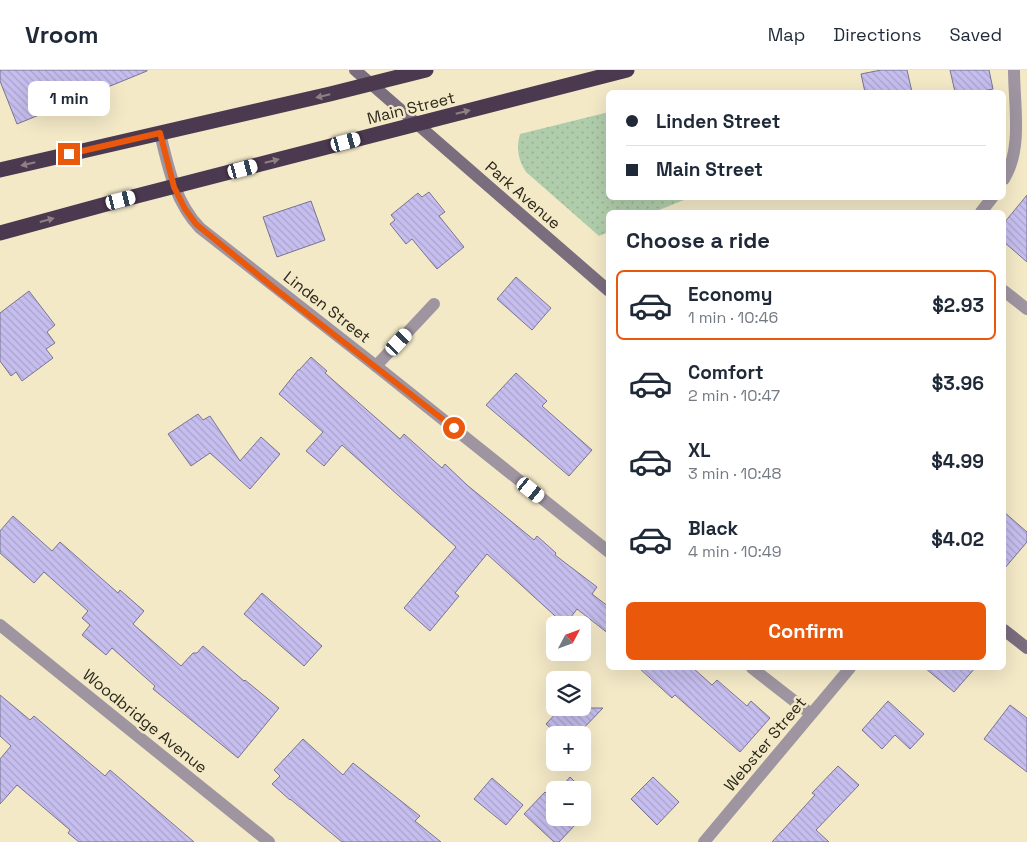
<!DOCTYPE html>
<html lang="en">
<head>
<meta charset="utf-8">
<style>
	body { margin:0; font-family:"Space Grotesk",sans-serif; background:#f6f6f7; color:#1f2937; height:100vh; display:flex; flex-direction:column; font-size:19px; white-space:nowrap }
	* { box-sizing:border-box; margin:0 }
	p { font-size:16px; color:#747a83 }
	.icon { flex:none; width:28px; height:28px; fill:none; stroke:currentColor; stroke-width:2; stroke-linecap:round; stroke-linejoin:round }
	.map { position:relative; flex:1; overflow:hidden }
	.side { position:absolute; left:606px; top:140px; width:400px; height:460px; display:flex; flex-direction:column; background:#fff; border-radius:8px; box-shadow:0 5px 20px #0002 }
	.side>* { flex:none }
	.guide { position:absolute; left:606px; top:20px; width:400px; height:110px; border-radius:8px; box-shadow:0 5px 20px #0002; display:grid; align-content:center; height:110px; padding:0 20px; background:#fff }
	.needle { width:32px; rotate:49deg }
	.buttons { position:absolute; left:546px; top:546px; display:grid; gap:10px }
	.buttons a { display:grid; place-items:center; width:45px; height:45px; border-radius:8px; background:#fff; box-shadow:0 5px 20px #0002; font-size:25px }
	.end { position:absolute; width:22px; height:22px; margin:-11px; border:6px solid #ea580c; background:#fff; box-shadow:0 0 0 2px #fff }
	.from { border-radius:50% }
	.bubble { position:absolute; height:35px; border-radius:8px; background:#fff; box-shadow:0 5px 20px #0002; font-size:16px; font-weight:700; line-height:35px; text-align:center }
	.car { position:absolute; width:15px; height:30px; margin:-15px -8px; border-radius:6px; box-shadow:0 0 4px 1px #0007; background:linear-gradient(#fff 24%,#345 0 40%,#fff 0 76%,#345 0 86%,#fff 0) }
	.guide b { display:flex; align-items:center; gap:18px; height:48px; font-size:19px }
	.guide b+b { border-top:1px solid #e0e1e3 }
	.guide i { width:12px; height:12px; background:#1f2937 }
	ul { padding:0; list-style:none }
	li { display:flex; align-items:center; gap:15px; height:70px; margin:0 10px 8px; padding:0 10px; border:2px solid transparent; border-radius:8px }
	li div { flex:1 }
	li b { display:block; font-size:19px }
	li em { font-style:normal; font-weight:700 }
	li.active { border-color:#ea580c }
	li>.icon { width:45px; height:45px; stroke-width:1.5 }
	h2 { padding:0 20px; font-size:22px; line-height:60px }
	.button { display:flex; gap:10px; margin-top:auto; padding:10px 20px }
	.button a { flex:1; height:58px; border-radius:8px; background:#ea580c; color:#fff; font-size:20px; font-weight:700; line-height:58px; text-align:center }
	header { display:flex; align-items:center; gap:30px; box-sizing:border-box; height:70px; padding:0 25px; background:#fff; border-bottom:1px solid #e0e1e3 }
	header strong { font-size:24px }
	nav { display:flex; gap:28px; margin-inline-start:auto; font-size:18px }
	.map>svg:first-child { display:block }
	.park { fill:url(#park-dots) }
	.building { fill:url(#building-back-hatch); stroke:#797492 }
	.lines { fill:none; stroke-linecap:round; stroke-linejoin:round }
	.lane { stroke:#9e95a1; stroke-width:12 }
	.street { stroke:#9e95a1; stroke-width:12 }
	.secondary { stroke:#7a6d7e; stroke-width:12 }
	.highway { stroke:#4b3950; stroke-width:15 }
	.oneway { fill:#8e7f80 }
	.route { stroke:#ea580c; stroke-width:6 }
	.labels { text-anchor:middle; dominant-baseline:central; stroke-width:5; stroke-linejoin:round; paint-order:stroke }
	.street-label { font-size:16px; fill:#2b281b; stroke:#f3e9c7 }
</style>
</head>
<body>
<header>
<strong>Vroom</strong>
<nav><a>Map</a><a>Directions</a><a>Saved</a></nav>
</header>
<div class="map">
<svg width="1027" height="772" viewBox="0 0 1027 772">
	<defs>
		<pattern id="park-dots" width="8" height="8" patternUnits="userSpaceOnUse" patternTransform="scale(1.25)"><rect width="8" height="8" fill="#b0cdab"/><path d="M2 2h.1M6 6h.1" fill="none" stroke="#98b093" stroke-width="1.8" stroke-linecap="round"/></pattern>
		<pattern id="building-back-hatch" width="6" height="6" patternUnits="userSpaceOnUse" patternTransform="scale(1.25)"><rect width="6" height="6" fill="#c6beee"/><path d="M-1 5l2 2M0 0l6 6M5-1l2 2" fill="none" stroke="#aaa3cc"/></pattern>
	</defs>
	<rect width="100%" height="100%" fill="#f3e9c7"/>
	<path class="park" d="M609,42v86h80l-35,14h-45v20l-10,4 -73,-64c-8,-12 -10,-24 -6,-38z"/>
	<g class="building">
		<path d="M0,0h147v1l-130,53 -17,-43z"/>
		<path d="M881,0h26l5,22h-47l-4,-18z"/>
		<path d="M950,0h39l4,19 -15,3h-23z"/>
		<path d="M429,122l16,20 -6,4 25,31 -27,22 -25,-30 -6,5 -16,-20 5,-4 -4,-5 27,-22 4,4z"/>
		<path d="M1027,125v67l-23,-20v-19z"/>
		<path d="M311,131l14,39 -48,17 -14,-40z"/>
		<path d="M516,207l35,31 -19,22 -35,-31z"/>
		<path d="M29,221l26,34 -8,7 8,11 -9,6 7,9 -31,23 -6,-9 -5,4 -11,-15v-48z"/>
		<path d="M311,287l16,14 -2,2 75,66 4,-5 38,34 3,-4 22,21 67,55 3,-4 19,17 -1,2 42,32 -5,7 17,13v27l-32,-25 -12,16 -78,-71 -32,39 4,3 -29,35 -26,-23 52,-61 -114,-102 -18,21 -18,-15 17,-19 -44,-38 19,-24h1z"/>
		<path d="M516,303l31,28 -5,5 50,44 -23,26 -83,-71z"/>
		<path d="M198,344l5,6 7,-4 30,45 21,-24 19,17 -30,35 -40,-36 -19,13 -23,-32z"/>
		<path d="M1004,442l23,20v10l-23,27z"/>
		<path d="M13,446l39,35 8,-9 58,51 2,-3 24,21 -11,13 48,42 12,-13h4l6,-7 41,35 1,-1 34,28 -41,50 -85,-69 2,-3 -43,-38 -6,7 -24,-20 8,-10 -8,-7 6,-7 -44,-39 -10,11 -34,-30v-22z"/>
		<path d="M262,523l60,53 -18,20 -60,-52z"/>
		<path d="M639,598h54l19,17 5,-5 30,26 4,-5 19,17 -30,34 -65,-57 -3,3z"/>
		<path d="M925,598h50l-21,24z"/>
		<path d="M0,625l30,25 4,-4 71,60 5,-6 84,72h-115l-11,-9 2,-3 -53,-45 -17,19v-45l11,-13 -11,-10z"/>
		<path d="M888,631l36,33 -14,15 -15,-14 -13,14 -20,-19z"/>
		<path d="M1010,635l17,13v54l-43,-33z"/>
		<path d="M561,638h42l-26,27h-19l-12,-11z"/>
		<path d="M303,669l40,36 10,-12 67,53 -5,5 26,21h-99l-52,-43v1l-18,-16 8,-8 -6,-6z"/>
		<path d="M838,696l21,19 -43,45 13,12h-57l43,-47 -3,-2z"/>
		<path d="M570,707l20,20 -8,8v-15h-23z"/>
		<path d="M653,707l26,25 -22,23 -26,-26z"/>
		<path d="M492,708l31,27 -17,20 -32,-26z"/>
		<path d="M545,722l6,6 4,-4v24h17l5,5 -18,19h-5l-30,-28z"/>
	</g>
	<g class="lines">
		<path class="lane" d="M376,296l58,-62"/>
		<g class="street">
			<path d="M160,63c8,34 15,69 40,95l176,138 233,186"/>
			<path d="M1004,109c19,-31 10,-74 10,-109"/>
			<path d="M981,142l11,-14"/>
			<path d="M1004,221l23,18"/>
			<path d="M0,555l269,217"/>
			<path d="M752,598l59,46"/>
			<path d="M704,772l146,-174"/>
		</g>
		<g class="secondary">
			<path d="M355,0l254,221"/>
			<path d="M1004,560l23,18"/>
		</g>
		<g class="highway">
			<path d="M0,100l330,-76 96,-24"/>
			<path d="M0,163l121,-33 506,-130"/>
		</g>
	</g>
	<defs><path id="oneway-solid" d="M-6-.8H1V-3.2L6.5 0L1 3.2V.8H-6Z" transform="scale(1.25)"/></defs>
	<g class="oneway">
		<use href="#oneway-solid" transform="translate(323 26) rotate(167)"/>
		<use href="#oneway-solid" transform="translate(463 42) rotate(-14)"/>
		<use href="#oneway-solid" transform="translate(272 91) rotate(-14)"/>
		<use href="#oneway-solid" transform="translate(28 94) rotate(167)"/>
		<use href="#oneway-solid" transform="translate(47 150) rotate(-15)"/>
	</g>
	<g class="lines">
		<path class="route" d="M69,84l91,-21 14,54 11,22 11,15 78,64 180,140"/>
	</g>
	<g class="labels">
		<g class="street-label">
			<text transform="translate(411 38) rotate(-14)">Main Street</text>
			<text transform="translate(523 125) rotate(41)">Park Avenue</text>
			<text transform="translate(327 237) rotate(38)">Linden Street</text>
			<text transform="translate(145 651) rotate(39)">Woodbridge Avenue</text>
			<text transform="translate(765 674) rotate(-50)">Webster Street</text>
		</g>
	</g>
</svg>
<div class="buttons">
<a><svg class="needle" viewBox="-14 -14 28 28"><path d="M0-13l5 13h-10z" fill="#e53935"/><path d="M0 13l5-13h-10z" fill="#747a83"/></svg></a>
<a><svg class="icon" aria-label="layers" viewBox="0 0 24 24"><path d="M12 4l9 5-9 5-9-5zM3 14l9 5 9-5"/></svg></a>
<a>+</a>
<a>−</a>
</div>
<i class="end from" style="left:454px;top:358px"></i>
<i class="end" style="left:69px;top:84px"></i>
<div class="bubble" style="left:28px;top:11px;width:82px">1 min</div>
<i class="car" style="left:346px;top:72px;rotate:75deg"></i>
<i class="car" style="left:243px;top:99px;rotate:75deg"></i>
<i class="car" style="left:121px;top:130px;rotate:76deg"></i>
<i class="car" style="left:399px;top:272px;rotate:43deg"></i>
<i class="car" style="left:531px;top:420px;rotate:129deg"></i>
<div class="guide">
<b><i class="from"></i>Linden Street</b>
<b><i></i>Main Street</b>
</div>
<section class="side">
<h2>Choose a ride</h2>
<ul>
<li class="active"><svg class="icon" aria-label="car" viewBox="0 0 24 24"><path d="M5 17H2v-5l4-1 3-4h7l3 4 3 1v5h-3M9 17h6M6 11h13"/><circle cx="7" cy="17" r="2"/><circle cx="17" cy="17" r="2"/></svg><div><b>Economy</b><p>1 min · 10:46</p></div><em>$2.93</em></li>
<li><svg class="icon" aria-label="car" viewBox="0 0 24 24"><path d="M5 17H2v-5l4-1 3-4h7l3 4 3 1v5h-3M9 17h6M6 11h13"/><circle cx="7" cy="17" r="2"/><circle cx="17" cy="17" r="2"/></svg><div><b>Comfort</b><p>2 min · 10:47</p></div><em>$3.96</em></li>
<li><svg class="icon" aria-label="car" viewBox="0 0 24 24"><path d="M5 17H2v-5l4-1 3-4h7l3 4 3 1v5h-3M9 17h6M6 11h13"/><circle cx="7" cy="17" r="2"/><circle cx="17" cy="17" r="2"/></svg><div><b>XL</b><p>3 min · 10:48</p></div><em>$4.99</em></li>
<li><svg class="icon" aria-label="car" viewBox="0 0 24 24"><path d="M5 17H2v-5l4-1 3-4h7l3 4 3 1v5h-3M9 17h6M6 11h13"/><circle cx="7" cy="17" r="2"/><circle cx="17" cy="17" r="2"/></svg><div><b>Black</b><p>4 min · 10:49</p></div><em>$4.02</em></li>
</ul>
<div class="button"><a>Confirm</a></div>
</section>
</div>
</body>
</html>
